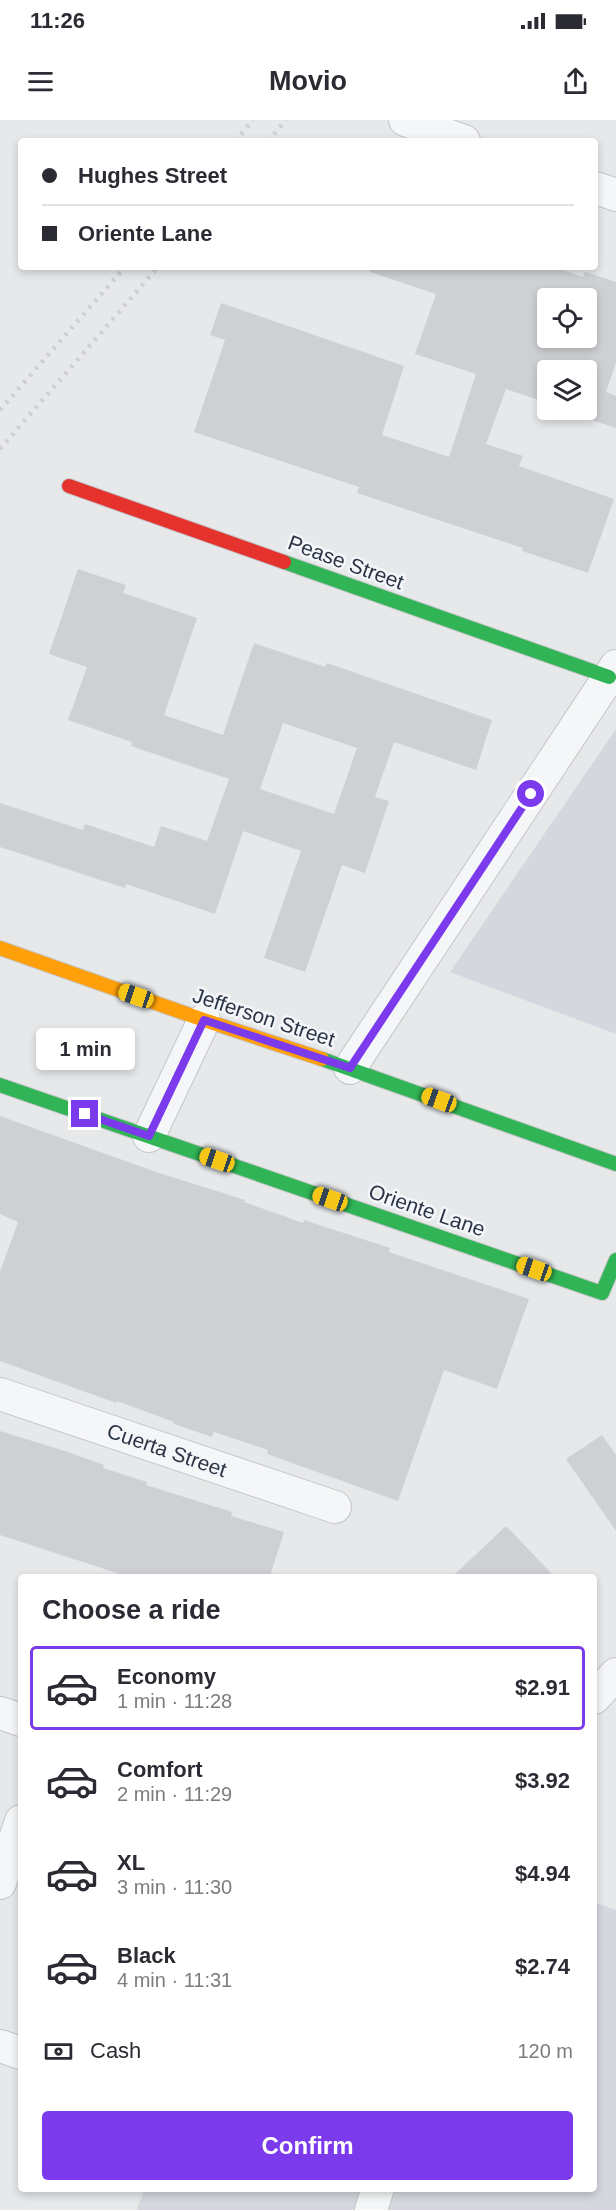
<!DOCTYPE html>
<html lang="en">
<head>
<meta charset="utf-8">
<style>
	body { margin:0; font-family:Helvetica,sans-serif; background:#f7f7f7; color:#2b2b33; height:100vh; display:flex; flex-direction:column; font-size:22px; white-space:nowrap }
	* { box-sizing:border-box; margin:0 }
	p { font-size:20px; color:#7c7c81 }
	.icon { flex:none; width:33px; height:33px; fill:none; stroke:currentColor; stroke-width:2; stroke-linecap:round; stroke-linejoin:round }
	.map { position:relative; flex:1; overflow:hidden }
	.panel { position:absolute; left:18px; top:1454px; width:579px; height:618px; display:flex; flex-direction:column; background:#fff; border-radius:6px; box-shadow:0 3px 9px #0003 }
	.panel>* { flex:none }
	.guide { position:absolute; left:18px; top:18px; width:580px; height:132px; border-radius:6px; box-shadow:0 3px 9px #0003; display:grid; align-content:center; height:132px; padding:0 24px; background:#fff }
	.fabs { position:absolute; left:537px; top:168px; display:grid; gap:12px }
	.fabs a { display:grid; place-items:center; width:60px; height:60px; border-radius:6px; background:#fff; box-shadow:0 3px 9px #0003; font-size:30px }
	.end { position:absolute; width:27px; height:27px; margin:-14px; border:8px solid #7c3aed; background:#fff; box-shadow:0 0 0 3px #fff }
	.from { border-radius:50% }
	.bubble { position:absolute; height:42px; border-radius:6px; background:#fff; box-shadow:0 3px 9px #0003; font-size:20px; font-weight:700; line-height:42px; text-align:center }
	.car { position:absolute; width:18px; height:36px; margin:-18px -9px; border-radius:8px; box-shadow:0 0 4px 2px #0007; background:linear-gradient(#f5c518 24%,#345 0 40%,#f5c518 0 76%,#345 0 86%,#f5c518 0) }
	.guide b { display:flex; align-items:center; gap:21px; height:57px; font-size:22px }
	.guide b+b { border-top:2px solid #e1e1e2 }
	.guide i { width:15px; height:15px; background:#2b2b33 }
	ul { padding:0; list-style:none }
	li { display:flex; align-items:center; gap:18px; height:84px; margin:0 12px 9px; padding:0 12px; border:3px solid transparent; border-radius:6px }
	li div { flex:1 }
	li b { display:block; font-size:22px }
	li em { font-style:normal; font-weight:700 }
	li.current { border-color:#7c3aed }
	li>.icon { width:54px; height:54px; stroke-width:1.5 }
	h2 { padding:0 24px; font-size:27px; line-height:72px }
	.pay { display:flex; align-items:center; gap:15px; height:66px; padding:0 24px; font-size:22px }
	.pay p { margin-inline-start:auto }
	.action { display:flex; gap:12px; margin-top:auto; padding:12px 24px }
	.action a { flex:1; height:69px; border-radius:6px; background:#7c3aed; color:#fff; font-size:24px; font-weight:700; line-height:69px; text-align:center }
	.status { display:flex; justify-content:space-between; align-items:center; height:42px; padding:0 30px; background:#fff; direction:ltr }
	.status svg { height:16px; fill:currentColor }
	header { display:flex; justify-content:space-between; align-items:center; height:78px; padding:0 24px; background:#fff; font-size:27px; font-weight:700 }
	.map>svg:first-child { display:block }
	.built { fill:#d4d7dd }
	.building { fill:#ced0d3; fill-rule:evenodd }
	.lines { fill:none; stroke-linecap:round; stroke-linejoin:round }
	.street-casing { stroke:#c4c6c8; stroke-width:34 }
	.fast-casing { stroke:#c4c6c8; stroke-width:16 }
	.slow-casing { stroke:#c4c6c8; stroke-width:16 }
	.jam-casing { stroke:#c4c6c8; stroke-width:16 }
	.street { stroke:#f5f6f7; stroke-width:32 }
	.fast { stroke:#30b455; stroke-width:14 }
	.slow { stroke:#ff9f0a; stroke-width:14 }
	.jam { stroke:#e5322d; stroke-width:14 }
	.rail { stroke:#cecfd2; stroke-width:4.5; stroke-dasharray:3 6; stroke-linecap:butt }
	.route { stroke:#7c3aed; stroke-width:8 }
	.labels { text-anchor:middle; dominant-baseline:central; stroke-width:5; stroke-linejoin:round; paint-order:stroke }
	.street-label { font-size:21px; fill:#2b3445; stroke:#f4f6f9 }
</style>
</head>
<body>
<div class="status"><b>11:26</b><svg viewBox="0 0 49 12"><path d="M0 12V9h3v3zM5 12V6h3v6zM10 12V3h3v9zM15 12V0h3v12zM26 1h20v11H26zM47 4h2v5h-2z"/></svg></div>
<header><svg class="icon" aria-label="menu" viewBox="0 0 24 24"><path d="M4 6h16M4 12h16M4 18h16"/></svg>Movio<svg class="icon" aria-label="share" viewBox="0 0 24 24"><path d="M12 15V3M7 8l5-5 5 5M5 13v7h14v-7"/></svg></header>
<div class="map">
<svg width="616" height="2090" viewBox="0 0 616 2090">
	<rect width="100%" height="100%" fill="#e6e8ea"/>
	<g class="built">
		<path d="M616,609v305l-166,-62z"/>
		<path d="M594,1782l22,8v300h-479l8,-22h449z"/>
	</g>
	<g class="building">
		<path d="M371,147h184l28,10 2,-5 31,10v81l-10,29 10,4v32l-36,-12 1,-2 -13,-4h18v-40h-38v33l-42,-14 -20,55 37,12 -4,10 95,33 -26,74 -66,-22 1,-3 -166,-55 2,-6 -165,-55 31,-92 -15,-5 11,-32 183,63 -22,69 67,22 27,-83 -61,-20 21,-60 -66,-22zM548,178h38v40h-38z"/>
		<path d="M78,449l48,16 -3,8 74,25 -33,97 59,20 31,-92 71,24 2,-4 165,57 -16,50 -82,-28 -19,55 14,4 -24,72 -23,-8 -37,107 -41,-14 37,-107 -58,-20 -28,83 -89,-30 -1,4 -125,-41v-44l83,27 2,-6 69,23 7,-21 46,15 22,-62 -98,-33 1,-4 -64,-22 19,-53 -38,-13zM283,603l74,25 -23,66 -74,-25z"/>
		<path d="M0,996l156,56 89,28 -1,2 59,21 1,-3 86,28 -1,4 140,47 -32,90 -53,-19 -46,131 -131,-47 1,-4 -54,-18 -2,5 -38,-13v-2l-57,-21 -1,2 -116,-42v-89l18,-50 -18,-8z"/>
		<path d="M0,1311l68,21 36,13 -1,3 44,14 -1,3 86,27 -1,4 53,16 -14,44h-144l-126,-41z"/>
		<path d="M602,1315l14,20v76l-50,-72z"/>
		<path d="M506,1406l48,50h-101z"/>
	</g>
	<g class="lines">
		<g class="street-casing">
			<g id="street">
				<path d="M405,0l59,21"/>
				<path d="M596,68l20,7"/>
				<path d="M350,948l266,-402"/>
				<path d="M149,1016l55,-116"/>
				<path d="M0,1274l335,113"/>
				<path d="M594,1578l22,-24"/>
				<path d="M0,1593l21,7"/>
				<path d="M0,1763l21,-62"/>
				<path d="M0,1926l21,7"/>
				<path d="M371,2090l7,-22"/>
			</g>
		</g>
		<g class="fast-casing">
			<g id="fast">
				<path d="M284,442l325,115"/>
				<path d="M322,939l294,105"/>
				<path d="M0,965l602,208 14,-33"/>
			</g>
		</g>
		<g class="slow-casing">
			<path id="slow" d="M0,828l204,72 118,39"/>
		</g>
		<g class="jam-casing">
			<path id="jam" d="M69,366l215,76"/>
		</g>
		<use href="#street" class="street"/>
		<use href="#fast" class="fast"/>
		<use href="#slow" class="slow"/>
		<use href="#jam" class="jam"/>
		<g class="rail">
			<path d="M235,21l18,-21"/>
			<path d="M268,21l18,-21"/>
			<path d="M0,290l125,-143"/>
			<path d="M0,329l158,-182"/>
		</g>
	</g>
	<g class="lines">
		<path class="route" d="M85,994l64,22 55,-116 146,48 181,-274"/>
	</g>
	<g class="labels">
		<g class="street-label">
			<text transform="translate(346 442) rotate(20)">Pease Street</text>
			<text transform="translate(264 897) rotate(18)">Jefferson Street</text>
			<text transform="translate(427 1090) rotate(19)">Oriente Lane</text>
			<text transform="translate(167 1330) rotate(19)">Cuerta Street</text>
		</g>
	</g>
</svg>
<div class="fabs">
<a><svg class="icon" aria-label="locate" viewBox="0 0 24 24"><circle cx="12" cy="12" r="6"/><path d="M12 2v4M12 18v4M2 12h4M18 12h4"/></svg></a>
<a><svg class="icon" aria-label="layers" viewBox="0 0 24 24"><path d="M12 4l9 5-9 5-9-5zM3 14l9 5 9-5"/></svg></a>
</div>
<i class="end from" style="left:531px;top:674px"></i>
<i class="end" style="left:85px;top:994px"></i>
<div class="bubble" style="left:36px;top:908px;width:99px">1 min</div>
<i class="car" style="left:136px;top:876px;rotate:289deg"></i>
<i class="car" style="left:439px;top:980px;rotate:290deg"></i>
<i class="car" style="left:217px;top:1040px;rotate:289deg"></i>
<i class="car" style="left:330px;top:1079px;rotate:289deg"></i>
<i class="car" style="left:534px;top:1149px;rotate:289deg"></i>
<div class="guide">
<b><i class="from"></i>Hughes Street</b>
<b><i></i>Oriente Lane</b>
</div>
<section class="panel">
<h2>Choose a ride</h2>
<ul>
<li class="current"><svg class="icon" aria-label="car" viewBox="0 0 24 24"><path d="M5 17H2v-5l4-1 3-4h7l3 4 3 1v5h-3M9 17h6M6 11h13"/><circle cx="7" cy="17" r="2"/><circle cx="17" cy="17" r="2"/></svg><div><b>Economy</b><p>1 min · 11:28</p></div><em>$2.91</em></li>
<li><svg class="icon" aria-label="car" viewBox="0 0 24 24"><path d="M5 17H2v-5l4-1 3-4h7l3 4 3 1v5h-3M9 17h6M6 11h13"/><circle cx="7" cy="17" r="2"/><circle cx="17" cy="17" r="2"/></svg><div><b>Comfort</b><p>2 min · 11:29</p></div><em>$3.92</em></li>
<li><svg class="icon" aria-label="car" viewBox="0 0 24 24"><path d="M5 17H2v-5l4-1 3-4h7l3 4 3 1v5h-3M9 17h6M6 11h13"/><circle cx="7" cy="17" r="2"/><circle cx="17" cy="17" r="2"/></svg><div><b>XL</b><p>3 min · 11:30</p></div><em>$4.94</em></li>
<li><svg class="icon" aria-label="car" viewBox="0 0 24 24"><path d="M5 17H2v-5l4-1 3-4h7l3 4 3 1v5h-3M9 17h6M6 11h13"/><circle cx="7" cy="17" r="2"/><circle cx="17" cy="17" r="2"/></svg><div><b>Black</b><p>4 min · 11:31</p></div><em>$2.74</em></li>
</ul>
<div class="pay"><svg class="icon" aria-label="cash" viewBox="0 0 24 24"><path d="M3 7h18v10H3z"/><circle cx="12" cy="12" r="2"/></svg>Cash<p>120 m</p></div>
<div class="action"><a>Confirm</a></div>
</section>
</div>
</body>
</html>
